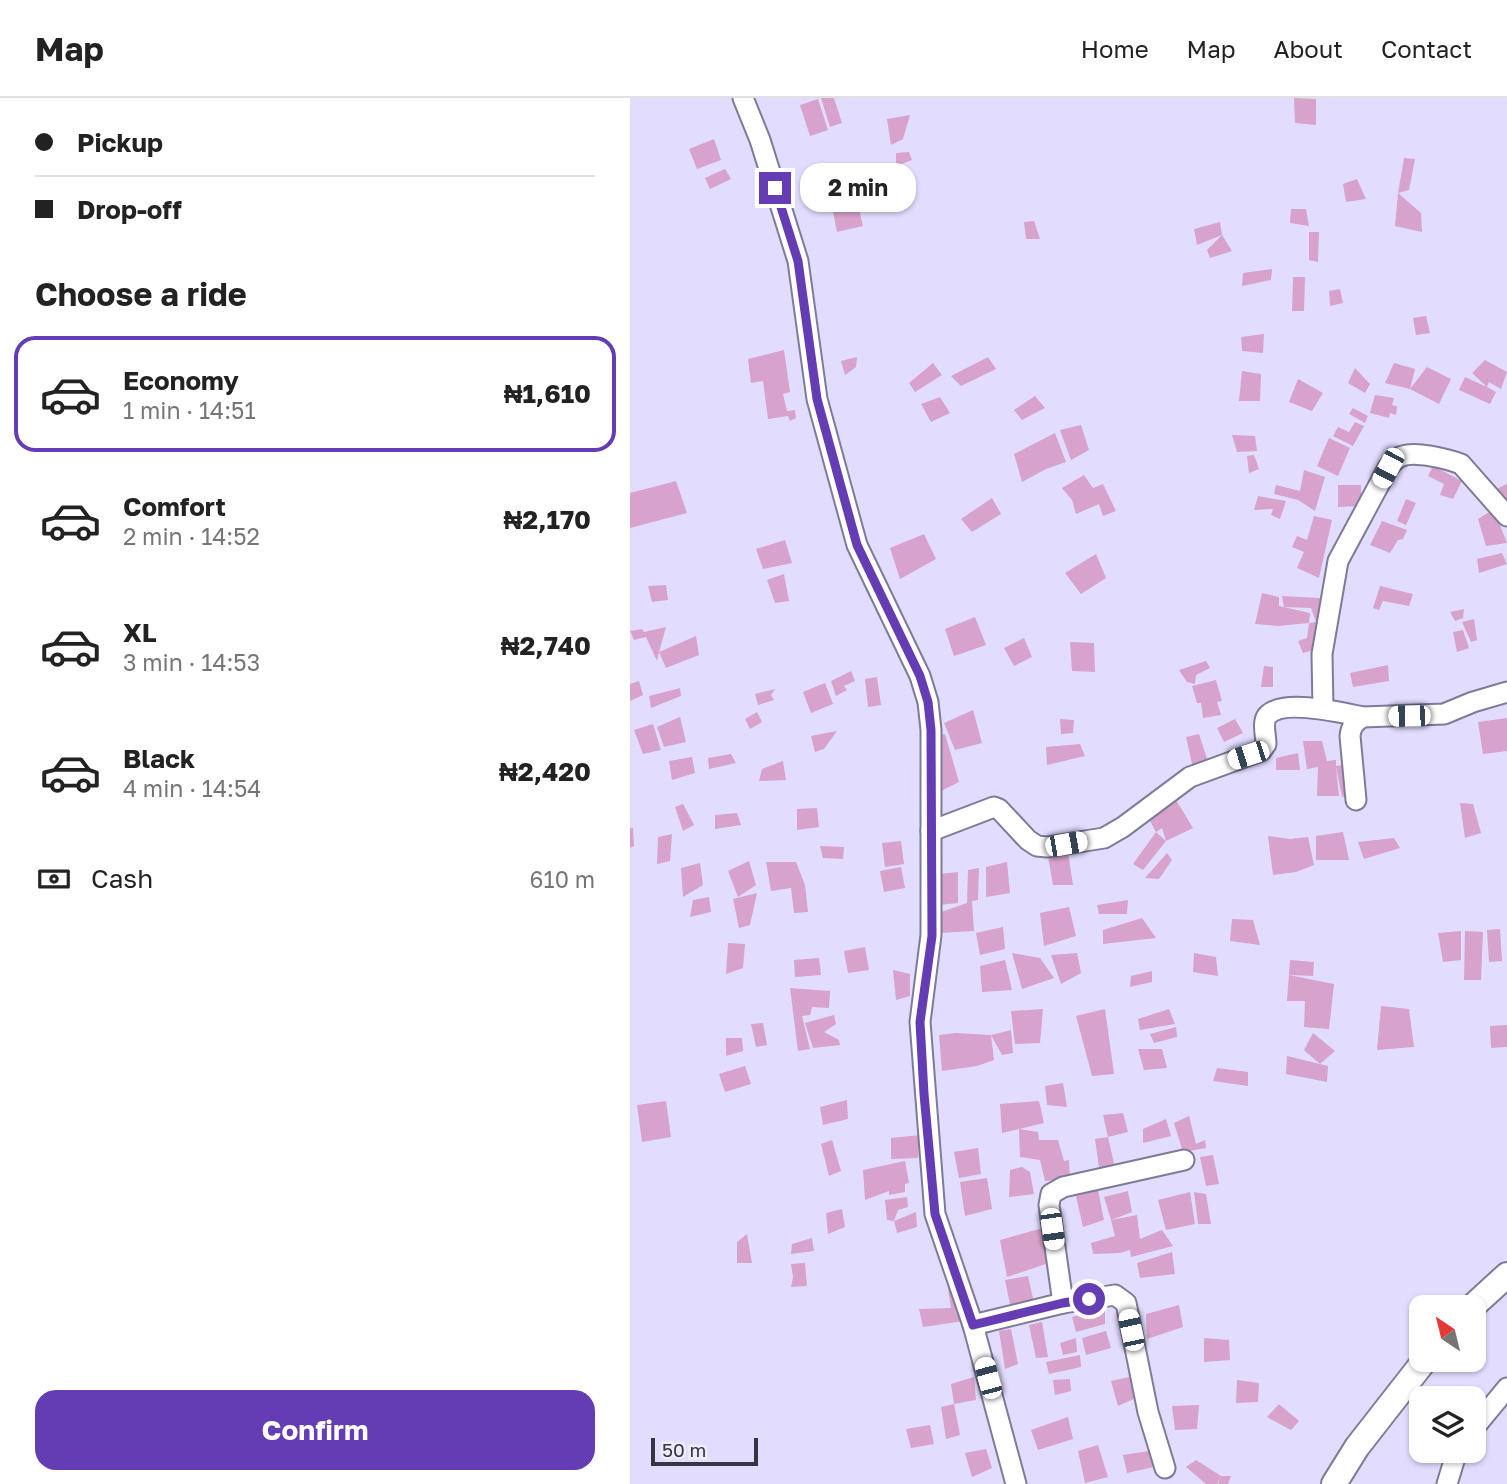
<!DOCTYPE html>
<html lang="en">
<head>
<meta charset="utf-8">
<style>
	body { margin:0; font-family:"Golos Text",sans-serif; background:#f6f6f6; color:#222; height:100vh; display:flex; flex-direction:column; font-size:26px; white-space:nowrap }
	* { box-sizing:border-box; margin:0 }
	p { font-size:23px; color:#767676 }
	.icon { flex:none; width:38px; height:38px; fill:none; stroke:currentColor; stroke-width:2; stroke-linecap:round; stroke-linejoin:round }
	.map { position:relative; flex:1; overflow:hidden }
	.side { display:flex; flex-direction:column; background:#fff; width:630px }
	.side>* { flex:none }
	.top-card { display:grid; align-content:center; height:154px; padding:0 35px; background:#fff }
	.needle { width:46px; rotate:325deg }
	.buttons { position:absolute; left:779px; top:1197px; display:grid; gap:14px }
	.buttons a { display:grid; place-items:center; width:77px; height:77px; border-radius:14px; background:#fff; box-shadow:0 2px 5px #0004; font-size:35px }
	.scale { position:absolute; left:21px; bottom:18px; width:107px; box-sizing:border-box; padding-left:7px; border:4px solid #363441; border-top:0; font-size:19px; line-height:24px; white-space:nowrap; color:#363441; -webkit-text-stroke:5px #efedfb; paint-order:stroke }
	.end { position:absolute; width:32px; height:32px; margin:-16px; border:9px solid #643cb4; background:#fff; box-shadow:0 0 0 4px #fff }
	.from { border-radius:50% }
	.bubble { position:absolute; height:49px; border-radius:21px; background:#fff; box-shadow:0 2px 5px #0004; font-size:23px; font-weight:700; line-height:49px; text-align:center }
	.car { position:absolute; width:21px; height:42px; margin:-21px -10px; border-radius:9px; box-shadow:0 0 5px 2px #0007; background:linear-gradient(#fff 24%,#345 0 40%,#fff 0 76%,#345 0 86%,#fff 0) }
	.top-card b { display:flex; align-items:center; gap:24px; height:66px; font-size:26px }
	.top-card b+b { border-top:2px solid #e0e0e0 }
	.top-card i { width:18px; height:18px; background:#222 }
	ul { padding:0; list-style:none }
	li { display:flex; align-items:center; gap:21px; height:116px; margin:0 14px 10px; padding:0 21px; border:4px solid transparent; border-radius:21px }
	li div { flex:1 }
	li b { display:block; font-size:26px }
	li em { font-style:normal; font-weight:700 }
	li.selected { border-color:#643cb4 }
	li>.icon { width:63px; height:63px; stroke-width:1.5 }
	h2 { padding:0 35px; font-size:32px; line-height:84px }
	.pay { display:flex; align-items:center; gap:18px; height:77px; padding:0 35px; font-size:26px }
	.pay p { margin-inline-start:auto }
	.primary-button { display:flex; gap:14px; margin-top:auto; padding:14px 35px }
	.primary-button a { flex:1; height:80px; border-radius:21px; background:#643cb4; color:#fff; font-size:28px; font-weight:700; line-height:80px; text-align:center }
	header { display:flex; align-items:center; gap:42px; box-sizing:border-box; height:98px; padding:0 35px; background:#fff; border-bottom:2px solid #e0e0e0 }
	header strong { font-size:33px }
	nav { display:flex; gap:38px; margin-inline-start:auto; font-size:24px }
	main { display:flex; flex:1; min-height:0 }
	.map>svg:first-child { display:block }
	.building { fill:#d7a2cb }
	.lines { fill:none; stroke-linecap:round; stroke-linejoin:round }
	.minor-casing { stroke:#7f7a98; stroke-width:23 }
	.major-casing { stroke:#7f7a98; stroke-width:28 }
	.minor { stroke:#fff; stroke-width:19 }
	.major { stroke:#fff; stroke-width:24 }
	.route { stroke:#643cb4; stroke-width:9 }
</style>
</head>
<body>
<header>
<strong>Map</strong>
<nav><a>Home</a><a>Map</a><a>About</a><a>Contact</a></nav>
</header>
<main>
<section class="side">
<div class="top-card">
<b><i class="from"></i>Pickup</b>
<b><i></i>Drop-off</b>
</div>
<h2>Choose a ride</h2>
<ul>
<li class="selected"><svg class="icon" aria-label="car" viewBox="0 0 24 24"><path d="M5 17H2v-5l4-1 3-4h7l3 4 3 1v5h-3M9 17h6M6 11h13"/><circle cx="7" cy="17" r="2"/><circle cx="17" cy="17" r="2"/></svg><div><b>Economy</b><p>1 min · 14:51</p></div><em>₦1,610</em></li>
<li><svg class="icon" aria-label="car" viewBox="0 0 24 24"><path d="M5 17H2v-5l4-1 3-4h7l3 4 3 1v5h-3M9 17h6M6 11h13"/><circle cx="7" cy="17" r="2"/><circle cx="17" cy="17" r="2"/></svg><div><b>Comfort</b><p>2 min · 14:52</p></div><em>₦2,170</em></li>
<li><svg class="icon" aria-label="car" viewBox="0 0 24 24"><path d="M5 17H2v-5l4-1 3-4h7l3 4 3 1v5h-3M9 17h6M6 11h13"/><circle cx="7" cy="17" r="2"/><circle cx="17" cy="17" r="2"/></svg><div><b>XL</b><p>3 min · 14:53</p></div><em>₦2,740</em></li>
<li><svg class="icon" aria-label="car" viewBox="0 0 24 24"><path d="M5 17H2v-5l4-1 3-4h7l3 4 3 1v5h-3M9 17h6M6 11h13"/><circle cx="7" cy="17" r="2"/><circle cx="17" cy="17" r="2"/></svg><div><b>Black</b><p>4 min · 14:54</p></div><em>₦2,420</em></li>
</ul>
<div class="pay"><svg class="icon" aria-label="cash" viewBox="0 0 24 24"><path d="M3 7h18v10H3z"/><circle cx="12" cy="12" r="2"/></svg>Cash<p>610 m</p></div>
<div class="primary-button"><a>Confirm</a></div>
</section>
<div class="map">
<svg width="877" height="1386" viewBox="0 0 877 1386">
	<rect width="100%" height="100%" fill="#e2ddff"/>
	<g class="building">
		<path d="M191,0h13l8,25 -12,4z"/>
		<path d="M664,0l22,1v26l-21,-2z"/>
		<path d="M188,1l10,31 -18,6 -10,-31z"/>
		<path d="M280,17l-7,24 -12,6 -4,-26z"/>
		<path d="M84,41l7,21 -24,9 -8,-20z"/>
		<path d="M279,54l3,8 -16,6v-13z"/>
		<path d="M774,60l11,1 -6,31 -11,3z"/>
		<path d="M95,71l6,10 -21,10 -5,-11z"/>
		<path d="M727,81l9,20 -20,3 -3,-18z"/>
		<path d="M768,95l23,20 1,19 -27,-6z"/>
		<path d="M227,103l6,25 -26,6 -5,-25z"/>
		<path d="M661,111h15l3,17 -19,-3z"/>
		<path d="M404,123l6,18h-14l-2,-17z"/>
		<path d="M590,124l2,13 -25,10 -3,-16z"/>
		<path d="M679,134h10l-1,30 -9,-2z"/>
		<path d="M592,137l10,16 -22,7 -3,-8z"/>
		<path d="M642,171l-1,11 -29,6 1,-13z"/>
		<path d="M663,179h12l-1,34h-12z"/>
		<path d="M710,191l3,14 -13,3 -1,-15z"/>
		<path d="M796,218l4,17 -14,2 -3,-17z"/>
		<path d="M634,236l-1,19 -21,-2 -1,-14z"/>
		<path d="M154,252l6,42 -7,2 4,17 8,-1 1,8 -6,3 -2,-5 -20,3 -5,-38 -12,2 -3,-24z"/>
		<path d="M227,259l-1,10 -11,8 -4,-14z"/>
		<path d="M358,259l8,12 -35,17 -10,-10z"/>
		<path d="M855,262l22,12 -6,17 -12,-7 -2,5 9,5 -6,12 -31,-14 6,-13 22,10 -15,-14z"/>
		<path d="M303,265l9,12 -27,17 -6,-9z"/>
		<path d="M764,265l21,6 -5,20 17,-22 24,12 -12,25 -29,-15 -25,-6z"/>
		<path d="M725,270l15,16 -5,9 -17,-10z"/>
		<path d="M612,273l19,3 -1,27h-21z"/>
		<path d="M668,281l25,14 -11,18 -23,-9z"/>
		<path d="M745,297l19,3 -2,7 5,1 -1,9 -6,-2 -1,5 -19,-5z"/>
		<path d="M405,298l10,12 -23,12 -8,-10z"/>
		<path d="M310,299l10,16 -19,9 -10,-18z"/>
		<path d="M723,310l15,8 -3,7 -16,-9z"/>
		<path d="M725,324l9,4 -11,20 -20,-10 5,-9 11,5z"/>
		<path d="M451,327l8,25 -18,10 -11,-30z"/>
		<path d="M425,335l11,29 -20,7 -24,13 -8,-28z"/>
		<path d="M602,337l23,1 2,15 -20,1z"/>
		<path d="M699,340l21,10 -12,28 -21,-10z"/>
		<path d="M624,357l5,14 -10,4 -2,-17z"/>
		<path d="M803,368l29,15 -9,18 -13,-4 4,-11 -16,-8z"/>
		<path d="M674,372l21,7 -10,34 -17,-11 -24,-6 2,-9 24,6z"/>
		<path d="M454,377l9,13 10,-4 13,27 -13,5 -4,-12 -23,10 -4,-14 -10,-12z"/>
		<path d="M46,383l11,32 -57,15v-35z"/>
		<path d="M877,386v19l-13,7 13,33 -21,3 -8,-27 11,-7 -10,-15z"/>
		<path d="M708,387h23v21l-23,1z"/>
		<path d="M628,398l28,5 -6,18 -9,-4 2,-6 -19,1z"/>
		<path d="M362,400l9,16 -29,18 -11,-13z"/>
		<path d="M776,401l10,4 -10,22 -9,-4z"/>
		<path d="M684,418l18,4 -13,58 -22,-10 7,-16 -12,-5 5,-11 10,4z"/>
		<path d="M752,423l25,9 -4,9 -5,1 -8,13 -20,-8z"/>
		<path d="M294,436l12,25 -36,20 -10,-31z"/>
		<path d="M155,442l7,23 -29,6 -7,-20z"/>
		<path d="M872,455l5,11 -28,9 -2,-14z"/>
		<path d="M466,456l10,24 -25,16 -16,-21z"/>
		<path d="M154,476l5,27 -14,2 -8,-23z"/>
		<path d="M36,487l2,15 -16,2 -4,-16z"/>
		<path d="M750,488l33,8 -4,12 -26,-5 -4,9 -6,-2z"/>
		<path d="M632,495l17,4v9l31,7 -1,10 -31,3 -23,-2z"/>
		<path d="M652,498l38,2 2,11 -2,9 -4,4 -5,-14 -27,-1z"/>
		<path d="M834,511l-1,9 -8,3 -5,-9z"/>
		<path d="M345,519l11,28 -32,11 -9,-27z"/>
		<path d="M844,521l3,21 -6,2 -9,-20z"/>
		<path d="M686,524l-2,28 -11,3 -5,-12 9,-3 2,-15z"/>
		<path d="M36,529l-7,25 37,-16 3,19 -33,13 -7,-16 -2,9 -11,-24 -12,3 -4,-9 12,-2 2,3z"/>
		<path d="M833,532l6,18 -12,4 -4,-20z"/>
		<path d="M394,540l8,19 -18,9 -10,-18z"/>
		<path d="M440,544l24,1 1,29 -23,-1z"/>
		<path d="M576,563l4,7 -14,7 -1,9 -8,-2 -8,-12z"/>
		<path d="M758,567l1,16 -36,6 -3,-14z"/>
		<path d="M634,568l9,1v20h-12z"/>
		<path d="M221,573l4,10 -11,5 3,4 -11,6 -5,-15z"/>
		<path d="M247,579l4,28 -13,2 -3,-28z"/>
		<path d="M586,582l6,21 -5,1 4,13 -18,3 -2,-15h-4l-5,-17z"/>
		<path d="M9,583l4,14 -13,6v-17z"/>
		<path d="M195,585l8,21 -22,9 -8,-21z"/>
		<path d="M50,590l1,8 -30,12 -2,-12z"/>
		<path d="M145,591l-4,6 3,5 -16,5 -3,-11z"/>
		<path d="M343,612l9,33 -27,7 -11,-27z"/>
		<path d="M127,614l5,10 -12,7 -5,-10z"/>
		<path d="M50,619l6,25 -22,5 -7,-20z"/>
		<path d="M877,620v33l-24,3 -5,-32z"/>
		<path d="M430,621l14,1 -1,13 -12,1z"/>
		<path d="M605,621l8,14 -19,9 -7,-14z"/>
		<path d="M23,626l8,26 -18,4 -9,-24z"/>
		<path d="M207,633l-13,18 -9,3 -4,-16z"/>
		<path d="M315,636l14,48 -18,9 -6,-55z"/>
		<path d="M569,636l11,34h-17l-7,-31z"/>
		<path d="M673,643h19l5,20 9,-1v6l13,-2 1,31 -8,2 -6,-31 3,30h-22l1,-29 -11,2z"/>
		<path d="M450,646l5,12 -38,9 -1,-18z"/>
		<path d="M668,655l2,17h-24v-12z"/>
		<path d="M101,656l5,9 -27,6 -1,-11z"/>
		<path d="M62,659l3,16 -23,7 -3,-19z"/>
		<path d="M153,663l3,19 -27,1 3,-12z"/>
		<path d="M546,702l17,28 -27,13 -4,-13 -6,4 -7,-13z"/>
		<path d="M830,705l13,1 8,29 -16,5z"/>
		<path d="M53,706l11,21 -11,6 -8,-24z"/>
		<path d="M187,710l2,19 -22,3v-21z"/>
		<path d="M107,715l4,12 -26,4v-14z"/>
		<path d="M0,730h3l1,18 -4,2z"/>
		<path d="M526,734l10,9 -23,29 -10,-6z"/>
		<path d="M713,734l6,28h-33v-24z"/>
		<path d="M42,736l-2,27 -13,3 1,-27z"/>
		<path d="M638,738l22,3 18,-2 6,28 -18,7 -23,3z"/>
		<path d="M764,740l6,10 -36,11 -6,-17z"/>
		<path d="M271,743l3,23 -19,3 -3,-24z"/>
		<path d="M190,748l24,1 -1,12 -20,-1z"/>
		<path d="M438,754l5,33h-20l-5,-28z"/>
		<path d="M537,755l5,7 -13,19 -14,-1z"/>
		<path d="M119,763l7,24 -18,12 -10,-26z"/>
		<path d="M136,764h30l9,23 3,27 -14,1 -3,-25 -20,3z"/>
		<path d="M377,764l3,31 -24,4v-30z"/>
		<path d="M70,765l3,22 -20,12 -2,-29z"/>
		<path d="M271,769l4,21 -21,4 -4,-21z"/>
		<path d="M349,770l-1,32 -6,1 2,30 -34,2 -2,-20 29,-10 1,-33z"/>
		<path d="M328,774v31l-19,2v-31z"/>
		<path d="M127,795l-7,32 -11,3 -6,-29z"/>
		<path d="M79,799l2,15 -21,5 3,-17z"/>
		<path d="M498,802l-1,14h-28l-2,-9z"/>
		<path d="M439,809l7,29 -32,10 -4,-33z"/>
		<path d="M512,820l14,20 -53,6v-14z"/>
		<path d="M602,821l21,1 7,25 -30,-4z"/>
		<path d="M373,829l2,22 -25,6 -4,-22z"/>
		<path d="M870,831l2,32 -13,1 -2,-32z"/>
		<path d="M831,833v29l-18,2 -5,-29z"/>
		<path d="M835,833l18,1 -2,48h-17z"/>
		<path d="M98,845l17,1 -2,24 -17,6z"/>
		<path d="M235,849l4,23 -21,3 -4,-22z"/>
		<path d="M382,855l28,5 14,20 -32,11z"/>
		<path d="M447,855l4,20 -20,11 -10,-29z"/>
		<path d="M564,855l22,4 2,19 -25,-4z"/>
		<path d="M189,860l2,17 -26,2 -1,-17z"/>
		<path d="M375,862l7,30 -30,2 -2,-26z"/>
		<path d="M660,862l24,2 -1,14 -24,-1 45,9 -5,45 -25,-2 1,-26h-18z"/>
		<path d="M263,872l17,4v22l-14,4z"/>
		<path d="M522,873v11l-22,5 1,-11z"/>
		<path d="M160,890l40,3 -1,17 -17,-1 -2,8 -8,1 8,33 -12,2z"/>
		<path d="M751,908l28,3 5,38 -37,3z"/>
		<path d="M413,911l-3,34 -25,1 -4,-33z"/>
		<path d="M475,911l9,65 -22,2 -16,-60z"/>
		<path d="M539,911l6,15 -35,6 -2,-11z"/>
		<path d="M204,917l2,9 -12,8 15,8 1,5 -27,3 -8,-25z"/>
		<path d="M133,925l4,22 -11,2 -5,-23z"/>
		<path d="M877,927v22l-16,1 -1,-22z"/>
		<path d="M546,929l1,10 -23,6 -4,-9z"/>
		<path d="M381,932l2,23 -11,2 -11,-20z"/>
		<path d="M326,935l35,2 3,25 -17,6 -35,5 -3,-36z"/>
		<path d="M683,935l22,18 -15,13 8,2 -1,16 -41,-8 1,-18 33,8 -16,-14z"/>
		<path d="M96,940h16l1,13 -17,5z"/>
		<path d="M508,951h24l5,19 -23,2z"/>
		<path d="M115,968l6,18 -26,8 -6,-18z"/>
		<path d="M587,970l31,4v14l-35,-5z"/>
		<path d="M433,985l4,24 -20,-2 -2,-19z"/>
		<path d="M217,1002l1,19 -25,6 -3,-18z"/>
		<path d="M36,1003l5,36 -29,5 -5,-37z"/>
		<path d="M409,1003l5,22 -25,6 19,3 1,8h19l6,21 5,-1 1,19 -25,2 -5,-21 -20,-3 -1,-28 -17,4 -2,-29z"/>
		<path d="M493,1015l5,19 -20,5 -5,-22z"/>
		<path d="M559,1018l7,28 9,-4 1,8 -23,4 -9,-29z"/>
		<path d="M536,1021l5,17 -28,7v-14z"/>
		<path d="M290,1037l-2,23 -27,1v-21z"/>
		<path d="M478,1039l8,35 -16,3 -5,-36z"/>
		<path d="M202,1042l9,31 -12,5 -8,-32z"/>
		<path d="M348,1050l3,26 -22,4 -5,-26z"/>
		<path d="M583,1057l6,29 -13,2 -6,-29z"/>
		<path d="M275,1063l4,22 -4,1v8l-16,3v-4l-24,9 -2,-30z"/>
		<path d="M392,1069l8,5 4,22 -25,3 1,-27z"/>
		<path d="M357,1080l5,31 -27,7 -5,-34z"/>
		<path d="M468,1092l6,30 -21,7 -7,-31z"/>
		<path d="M498,1093l4,21 -21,8 26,-5 3,24 22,-9 11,16 -42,11 -1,-7 -10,3 -27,1 -2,-11 24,-7 -4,-16 -7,-23z"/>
		<path d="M560,1094l5,32 -29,6 -8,-30z"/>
		<path d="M564,1094l12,2 5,30h-13z"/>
		<path d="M277,1099l1,10 -10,3 -4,11 -7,-1 -2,-20z"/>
		<path d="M212,1111l3,18 -17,7 -2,-21z"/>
		<path d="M286,1114l1,15 -20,6 -3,-12z"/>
		<path d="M416,1129l3,36 -42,14 -7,-37z"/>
		<path d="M117,1136l5,29h-15v-21z"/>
		<path d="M182,1140l2,13 -23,3 1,-10z"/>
		<path d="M542,1154l3,22 -35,4 -3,-15z"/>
		<path d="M175,1165l2,23 -16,1 2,-10 -2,-13z"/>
		<path d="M398,1178l6,27 -24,1 -5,-24z"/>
		<path d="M327,1188l7,35 -41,6 -4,-18 32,-1 -3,-19z"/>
		<path d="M549,1207l4,22 -36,12 -1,-25z"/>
		<path d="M475,1209v17l-29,8 -4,-15z"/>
		<path d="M412,1224l6,35 -12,1 -7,-33z"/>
		<path d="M381,1231l7,35 -13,5 -6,-38z"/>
		<path d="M476,1233l5,17 -25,7 -4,-17z"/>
		<path d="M446,1240l1,14 -14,3 -3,-12z"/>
		<path d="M574,1240l25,2 1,20 -26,2z"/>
		<path d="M450,1257l1,12 -32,7 -3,-12z"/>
		<path d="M504,1278l4,21 -20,9 -7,-25z"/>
		<path d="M344,1279l2,23 -22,4 -3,-20z"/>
		<path d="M440,1281l1,12 -16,4 -2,-15z"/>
		<path d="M607,1282l22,3 -1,19 -22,1z"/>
		<path d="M324,1306l6,31 -14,4 -5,-32z"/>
		<path d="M649,1306l20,17 -8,9 -24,-13z"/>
		<path d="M569,1307l-2,24 -22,1 -3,-24z"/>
		<path d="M438,1319l5,22 -35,11 -7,-20z"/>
		<path d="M300,1327l4,19 -23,4 -5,-19z"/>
		<path d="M468,1347l10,32 -23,6 -7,-32z"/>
		<path d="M356,1351l6,19 -20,9 -7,-24z"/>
		<path d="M525,1352l3,16 -31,7 -4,-18z"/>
		<path d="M566,1362l25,16h10l-3,8h-10l3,-8 -4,8h-11l-20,-17z"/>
	</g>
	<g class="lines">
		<g class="minor-casing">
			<g id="minor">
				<path d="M113,0l17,42 38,121 19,138 40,146 63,131 8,26 3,28v205l-11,87 15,192 38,111 43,159"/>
				<path d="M693,611l-1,-55 16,-93 50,-93c3,-4 7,-9 12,-11 13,-7 48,2 61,7l46,52"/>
				<path d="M726,702l-6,-64c1,-10 5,-14 13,-19l81,-3 29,-12 34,-10"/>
				<path d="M301,733l63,-24 5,2 29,31 9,6 10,1 57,-9 19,-11 67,-50 71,-26 5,-7c0,-8 -4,-21 1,-28 15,-18 76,-3 96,1"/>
				<path d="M433,1205l-14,-98 2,-11 12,-7 121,-27"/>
				<path d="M343,1227l90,-22 52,-8 11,8 22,109 17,56"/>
				<path d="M844,1330l33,-40"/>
				<path d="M817,1386l10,-33"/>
			</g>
		</g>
		<g class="major-casing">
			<g id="major">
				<path d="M842,1209l35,-32"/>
				<path d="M704,1386l23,-37 68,-87"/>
			</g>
		</g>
		<use href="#minor" class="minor"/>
		<use href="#major" class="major"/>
	</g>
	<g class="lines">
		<path class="route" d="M145,90l23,73 19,138 40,146 63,131 8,26 3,28 1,206 -12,86 4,72 11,120 38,111 90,-22 26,-4"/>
	</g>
</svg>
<div class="buttons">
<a><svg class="needle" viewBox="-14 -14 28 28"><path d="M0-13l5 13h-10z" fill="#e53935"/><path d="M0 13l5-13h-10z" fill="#767676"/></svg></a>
<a><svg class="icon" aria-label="layers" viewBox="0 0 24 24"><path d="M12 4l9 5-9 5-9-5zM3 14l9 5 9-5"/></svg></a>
</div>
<div class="scale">50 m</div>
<i class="end from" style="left:459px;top:1201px"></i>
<i class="end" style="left:145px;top:90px"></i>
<div class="bubble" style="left:170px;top:65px;width:116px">2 min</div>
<i class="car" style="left:758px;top:370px;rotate:208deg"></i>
<i class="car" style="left:779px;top:618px;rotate:269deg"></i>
<i class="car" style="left:618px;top:657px;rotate:252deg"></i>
<i class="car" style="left:436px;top:746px;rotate:80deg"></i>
<i class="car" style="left:422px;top:1131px;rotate:172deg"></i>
<i class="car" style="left:501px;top:1232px;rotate:348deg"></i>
<i class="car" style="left:358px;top:1280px;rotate:345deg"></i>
</div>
</main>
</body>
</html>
